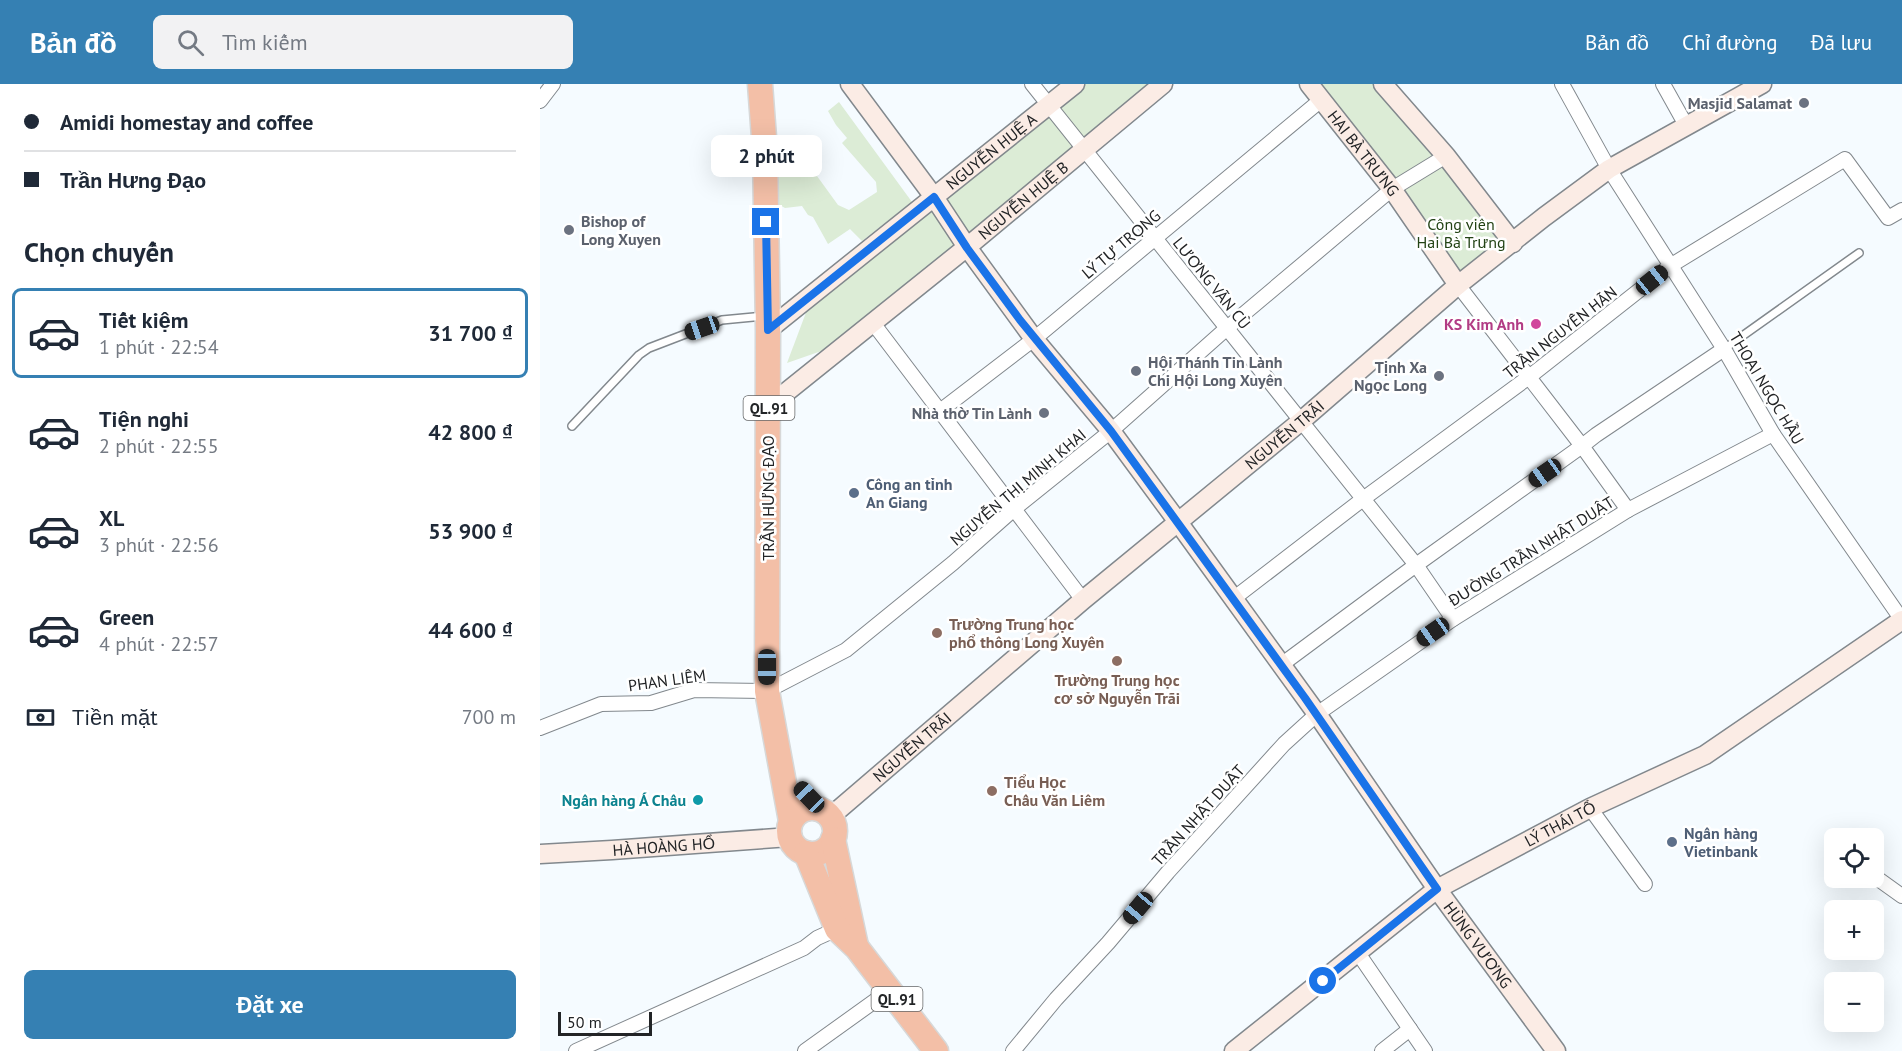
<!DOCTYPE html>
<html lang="vi">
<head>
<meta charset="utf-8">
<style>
	body { margin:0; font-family:"PT Sans",sans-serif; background:#f2f2f3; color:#1f2937; height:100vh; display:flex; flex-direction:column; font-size:22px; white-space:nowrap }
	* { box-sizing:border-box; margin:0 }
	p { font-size:20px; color:#747a83 }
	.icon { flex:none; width:33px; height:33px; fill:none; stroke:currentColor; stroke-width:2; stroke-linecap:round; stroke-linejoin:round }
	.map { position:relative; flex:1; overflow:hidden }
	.details { display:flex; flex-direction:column; background:#fff; width:540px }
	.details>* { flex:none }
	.guide { display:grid; align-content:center; height:132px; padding:0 24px; background:#fff }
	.buttons { position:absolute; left:1284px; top:744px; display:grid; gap:12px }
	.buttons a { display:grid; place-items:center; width:60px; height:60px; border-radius:9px; background:#fff; box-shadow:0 6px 24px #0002; font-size:30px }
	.scale { position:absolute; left:18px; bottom:15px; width:94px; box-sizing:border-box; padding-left:6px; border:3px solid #222426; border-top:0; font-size:16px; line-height:21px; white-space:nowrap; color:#222426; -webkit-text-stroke:4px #fff; paint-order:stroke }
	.end { position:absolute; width:27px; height:27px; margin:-14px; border:8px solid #1a73e8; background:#fff; box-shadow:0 0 0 3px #fff }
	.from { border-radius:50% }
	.bubble { position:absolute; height:42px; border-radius:9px; background:#fff; box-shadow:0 6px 24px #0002; font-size:20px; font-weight:800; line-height:42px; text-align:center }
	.car { position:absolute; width:18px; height:36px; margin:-18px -9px; border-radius:8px; box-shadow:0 0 4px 2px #0007; background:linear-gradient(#222 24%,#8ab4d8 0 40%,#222 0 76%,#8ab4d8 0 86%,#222 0) }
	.guide b { display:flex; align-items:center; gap:21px; height:57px; font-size:22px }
	.guide b+b { border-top:2px solid #e0e1e3 }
	.guide i { width:15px; height:15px; background:#1f2937 }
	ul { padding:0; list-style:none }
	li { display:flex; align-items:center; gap:18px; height:90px; margin:0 12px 9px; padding:0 12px; border:3px solid transparent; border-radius:9px }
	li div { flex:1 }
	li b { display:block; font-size:22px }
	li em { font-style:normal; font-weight:800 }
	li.on { border-color:#3580b3 }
	li>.icon { width:54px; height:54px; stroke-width:1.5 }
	h2 { padding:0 24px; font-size:27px; line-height:72px }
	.pay { display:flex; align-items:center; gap:15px; height:66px; padding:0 24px; font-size:22px }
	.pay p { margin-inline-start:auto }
	.action { display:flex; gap:12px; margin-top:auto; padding:12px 24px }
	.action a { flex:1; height:69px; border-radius:9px; background:#3580b3; color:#fff; font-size:24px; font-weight:800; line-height:69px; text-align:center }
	header { display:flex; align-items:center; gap:36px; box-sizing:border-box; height:84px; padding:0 30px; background:#3580b3; color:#fff }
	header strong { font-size:28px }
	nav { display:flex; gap:33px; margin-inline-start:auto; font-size:21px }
	.search { width:420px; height:54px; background:#f2f2f3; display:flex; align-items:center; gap:15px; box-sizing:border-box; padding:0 21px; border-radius:9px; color:#747a83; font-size:22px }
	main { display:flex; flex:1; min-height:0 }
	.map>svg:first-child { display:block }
	.green { fill:#dcecd6 }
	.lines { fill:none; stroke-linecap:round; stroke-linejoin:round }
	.lane-casing { stroke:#82888d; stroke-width:10 }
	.street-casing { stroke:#82888d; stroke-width:16 }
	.secondary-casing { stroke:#82888d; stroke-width:21 }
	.highway-casing { stroke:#d7d8d8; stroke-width:27 }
	.lane { stroke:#fff; stroke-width:7 }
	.street { stroke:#fff; stroke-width:14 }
	.secondary { stroke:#fbece5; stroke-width:18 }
	.highway { stroke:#f3bfa7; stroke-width:24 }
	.route { stroke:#1a73e8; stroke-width:8 }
	.worship-dot { fill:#6b7280; stroke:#fff; stroke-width:2 }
	.hotel-dot { fill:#d1479c; stroke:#fff; stroke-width:2 }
	.service-dot { fill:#5c6f8a; stroke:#fff; stroke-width:2 }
	.education-dot { fill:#8d6e63; stroke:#fff; stroke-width:2 }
	.culture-dot { fill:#0f9aa8; stroke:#fff; stroke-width:2 }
	.labels { text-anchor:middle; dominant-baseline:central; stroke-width:5; stroke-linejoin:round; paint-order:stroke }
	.shield { fill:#fff; stroke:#646667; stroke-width:1.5 }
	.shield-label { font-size:15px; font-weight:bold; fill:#222426 }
	.worship-label { font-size:16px; font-weight:bold; fill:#5b616d; stroke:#fff; text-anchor:end }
	.street-label { font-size:16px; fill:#222426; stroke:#fff }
	.park-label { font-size:16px; fill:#234315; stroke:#fff }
	.hotel-label { font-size:16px; font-weight:bold; fill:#b23c85; stroke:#fff; text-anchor:end }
	.service-label { font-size:16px; font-weight:bold; fill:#4e5e75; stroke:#fff; text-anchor:start }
	.education-label { font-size:16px; font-weight:bold; fill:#785e54; stroke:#fff; text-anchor:start }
	.culture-label { font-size:16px; font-weight:bold; fill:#0d838f; stroke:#fff; text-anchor:end }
</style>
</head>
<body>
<header>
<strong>Bản đồ</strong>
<div class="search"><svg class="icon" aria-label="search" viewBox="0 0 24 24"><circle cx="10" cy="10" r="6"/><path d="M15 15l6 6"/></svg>Tìm kiếm</div>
<nav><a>Bản đồ</a><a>Chỉ đường</a><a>Đã lưu</a></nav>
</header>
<main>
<section class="details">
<div class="guide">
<b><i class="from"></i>Amidi homestay and coffee</b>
<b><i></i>Trần Hưng Đạo</b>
</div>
<h2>Chọn chuyến</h2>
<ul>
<li class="on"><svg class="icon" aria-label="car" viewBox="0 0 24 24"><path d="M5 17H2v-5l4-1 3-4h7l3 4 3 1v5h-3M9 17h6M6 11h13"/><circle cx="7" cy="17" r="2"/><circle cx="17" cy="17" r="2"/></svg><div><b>Tiết kiệm</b><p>1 phút · 22:54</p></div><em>31 700 ₫</em></li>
<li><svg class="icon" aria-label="car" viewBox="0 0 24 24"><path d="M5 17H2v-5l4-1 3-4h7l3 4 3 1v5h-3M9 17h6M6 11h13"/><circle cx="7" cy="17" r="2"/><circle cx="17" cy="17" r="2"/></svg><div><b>Tiện nghi</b><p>2 phút · 22:55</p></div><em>42 800 ₫</em></li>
<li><svg class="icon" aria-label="car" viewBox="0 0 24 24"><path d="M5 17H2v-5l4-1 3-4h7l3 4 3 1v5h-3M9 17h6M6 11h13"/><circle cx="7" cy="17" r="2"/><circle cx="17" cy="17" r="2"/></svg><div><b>XL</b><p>3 phút · 22:56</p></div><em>53 900 ₫</em></li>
<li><svg class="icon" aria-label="car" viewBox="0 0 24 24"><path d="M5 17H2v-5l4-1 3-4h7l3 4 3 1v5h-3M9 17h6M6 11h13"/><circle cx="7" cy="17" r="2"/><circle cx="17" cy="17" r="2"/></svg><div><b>Green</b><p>4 phút · 22:57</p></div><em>44 600 ₫</em></li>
</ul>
<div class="pay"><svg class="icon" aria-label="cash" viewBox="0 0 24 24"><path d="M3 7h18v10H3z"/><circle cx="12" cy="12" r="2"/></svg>Tiền mặt<p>700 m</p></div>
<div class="action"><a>Đặt xe</a></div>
</section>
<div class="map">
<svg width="1362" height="967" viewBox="0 0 1362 967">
	<rect width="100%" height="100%" fill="#f5fbff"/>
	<g class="green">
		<path d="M533,0h87l-310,257 -63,22 26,-69z"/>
		<path d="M769,0h71l133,159 -55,42z"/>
		<path d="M299,18l73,100 -50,39 -12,-12 -22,15 -15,-27 -5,-2 -6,-9 -17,2 -7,-4v-53l19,23 12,-9 29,40 11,5 28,-18 -1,-10 -34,-39 5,-5 -11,-13 -8,-14z"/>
	</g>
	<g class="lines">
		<g class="lane-casing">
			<g id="lane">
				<path d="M1184,265l135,-96"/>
				<path d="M32,342l67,-71 10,-7 73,-28 43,-4"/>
			</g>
		</g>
		<g class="street-casing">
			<g id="street">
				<path d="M492,0l384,481 37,54"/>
				<path d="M1022,0l47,85 115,180 49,85 129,186"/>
				<path d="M1123,0l24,43"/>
				<path d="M0,17l13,-17"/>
				<path d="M918,201l124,161 46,64"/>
				<path d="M333,239l210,277"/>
				<path d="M400,327l94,-72 287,-239"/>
				<path d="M693,515l130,-100 166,-122 141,-111 175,-107 43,59 14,-8"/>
				<path d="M741,581l135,-100 166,-119 14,-11 128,-86"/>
				<path d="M0,644l61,-24 50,-1 43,-13 73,1 79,-41 107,-87 61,-54 97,-78 116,-103 165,-139 54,-33"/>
				<path d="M1050,724l55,76"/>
				<path d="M1334,792l28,20"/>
				<path d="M818,869l67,98"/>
				<path d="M36,967l228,-103 13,-10 20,-9"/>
				<path d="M265,967l85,-61"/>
				<path d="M473,967l43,-52 52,-56 60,-71 116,-128 33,-30 136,-95 175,-109 145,-76"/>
				<path d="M842,967l28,-22"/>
			</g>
		</g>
		<g class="secondary-casing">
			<g id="secondary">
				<path id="s1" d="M310,0l84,113 33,50 67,92 77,92 67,91 139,192 120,175 119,162"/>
				<path id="s2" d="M769,0l83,105 66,96"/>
				<path d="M843,0l63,72 67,87"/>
				<path id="s3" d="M228,246l307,-246"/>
				<path id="s4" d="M229,322l198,-159 196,-163"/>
				<path id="s5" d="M290,733l253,-217 217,-178 158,-137 86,-68 65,-48 153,-85"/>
				<path id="s6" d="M0,770l72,-4 178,-13"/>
				<path id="s7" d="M694,967l203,-162 153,-81 115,-53 197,-135"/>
			</g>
		</g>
		<g class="highway-casing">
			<g id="highway">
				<path d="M220,0l5,67 3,179 -1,361 24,130"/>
				<circle cx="272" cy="747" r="23"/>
				<path d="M293,755l23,107"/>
				<path d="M266,769l31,76 20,19 79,103"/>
			</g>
		</g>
		<use href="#lane" class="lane"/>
		<use href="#street" class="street"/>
		<use href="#secondary" class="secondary"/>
		<use href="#highway" class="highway"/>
	</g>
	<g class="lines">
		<path class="route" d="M226,138l2,108 166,-133 33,51 53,72 91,111 194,267 132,191 -114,92"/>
	</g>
	<g class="worship-dot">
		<circle cx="1264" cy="19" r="6"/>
		<circle cx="29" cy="146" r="6"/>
		<circle cx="596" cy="287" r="6"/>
		<circle cx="899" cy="292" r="6"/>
		<circle cx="504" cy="329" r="6"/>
	</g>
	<circle class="hotel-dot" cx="996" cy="240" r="6"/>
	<g class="service-dot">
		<circle cx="314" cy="409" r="6"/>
		<circle cx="1132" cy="758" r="6"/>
	</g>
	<g class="education-dot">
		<circle cx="397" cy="549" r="6"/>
		<circle cx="577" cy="577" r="6"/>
		<circle cx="452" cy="707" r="6"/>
	</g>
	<circle class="culture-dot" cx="158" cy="716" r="6"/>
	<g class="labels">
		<g class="shield">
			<rect x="203.5" y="312" width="51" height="24" rx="4.5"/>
			<rect x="331.5" y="903" width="51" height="24" rx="4.5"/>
		</g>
		<g class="shield-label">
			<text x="229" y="324">QL.91</text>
			<text x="357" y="915">QL.91</text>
		</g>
		<g class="worship-label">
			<text x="1252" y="19">Masjid Salamat</text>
			<text x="41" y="137" text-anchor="start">Bishop of<tspan x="41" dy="18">Long Xuyen</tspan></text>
			<text x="608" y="278" text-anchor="start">Hội Thánh Tin Lành<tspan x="608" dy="18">Chi Hội Long Xuyên</tspan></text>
			<text x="887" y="283">Tịnh Xa<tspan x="887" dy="18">Ngọc Long</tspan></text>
			<text x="492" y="329">Nhà thờ Tin Lành</text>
		</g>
		<g class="street-label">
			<text stroke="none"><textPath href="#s3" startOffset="286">NGUYỄN HUỆ A</textPath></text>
			<text stroke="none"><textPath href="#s2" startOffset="88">HAI BÀ TRƯNG</textPath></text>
			<text stroke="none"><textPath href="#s4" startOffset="327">NGUYỄN HUỆ B</textPath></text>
			<text transform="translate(581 160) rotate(-40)">LÝ TỰ TRỌNG</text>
			<text transform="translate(672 199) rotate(51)">LƯƠNG VÃN CÙ</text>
			<text transform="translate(1020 248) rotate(-38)">TRẦN NGUYÊN HÃN</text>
			<text transform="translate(1227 304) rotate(59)">THOẠI NGỌC HẦU</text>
			<text stroke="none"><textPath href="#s5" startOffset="594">NGUYỄN TRÃI</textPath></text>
			<text transform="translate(478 403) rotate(-40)">NGUYỄN THỊ MINH KHAI</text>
			<text transform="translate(228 414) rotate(-90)">TRẦN HƯNG ĐẠO</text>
			<text transform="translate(991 467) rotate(-32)">ĐƯỜNG TRẦN NHẬT DUẬT</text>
			<text transform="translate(127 596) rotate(-8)">PHAN LIÊM</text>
			<text stroke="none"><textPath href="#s5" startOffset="108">NGUYỄN TRÃI</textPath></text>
			<text transform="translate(658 731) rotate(-48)">TRẦN NHẬT DUẬT</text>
			<text stroke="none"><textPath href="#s7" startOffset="399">LÝ THÁI TỔ</textPath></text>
			<text stroke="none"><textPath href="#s6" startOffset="124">HÀ HOÀNG HỔ</textPath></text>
			<text stroke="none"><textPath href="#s1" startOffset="1066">HÙNG VƯƠNG</textPath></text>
		</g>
		<g class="park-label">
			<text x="921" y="140">Công viên<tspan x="921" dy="18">Hai Bà Trưng</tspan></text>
		</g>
		<g class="hotel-label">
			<text x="984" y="240">KS Kim Anh</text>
		</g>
		<g class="service-label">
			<text x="326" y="400">Công an tỉnh<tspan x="326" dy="18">An Giang</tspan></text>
			<text x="1144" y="749">Ngân hàng<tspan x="1144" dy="18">Vietinbank</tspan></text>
		</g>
		<g class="education-label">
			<text x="409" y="540">Trường Trung học<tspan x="409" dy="18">phổ thông Long Xuyên</tspan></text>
			<text x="577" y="596" text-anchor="middle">Trường Trung học<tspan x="577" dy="18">cơ sở Nguyễn Trãi</tspan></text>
			<text x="464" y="698">Tiểu Học<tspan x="464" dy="18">Châu Văn Liêm</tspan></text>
		</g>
		<g class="culture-label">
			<text x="146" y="716">Ngân hàng Á Châu</text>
		</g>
	</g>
</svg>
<div class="buttons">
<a><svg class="icon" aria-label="locate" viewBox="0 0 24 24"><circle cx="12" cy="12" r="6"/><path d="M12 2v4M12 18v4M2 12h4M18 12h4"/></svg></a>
<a>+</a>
<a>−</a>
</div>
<div class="scale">50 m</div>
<i class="end from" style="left:783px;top:897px"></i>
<i class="end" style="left:226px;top:138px"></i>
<div class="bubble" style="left:171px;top:51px;width:111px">2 phút</div>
<i class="car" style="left:1112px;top:196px;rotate:51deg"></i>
<i class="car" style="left:162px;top:244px;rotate:251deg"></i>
<i class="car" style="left:1005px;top:389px;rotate:235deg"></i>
<i class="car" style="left:893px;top:548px;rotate:235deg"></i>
<i class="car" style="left:227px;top:583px;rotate:180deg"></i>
<i class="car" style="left:269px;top:713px;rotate:316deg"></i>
<i class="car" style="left:598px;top:824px;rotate:220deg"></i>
</div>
</main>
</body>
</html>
